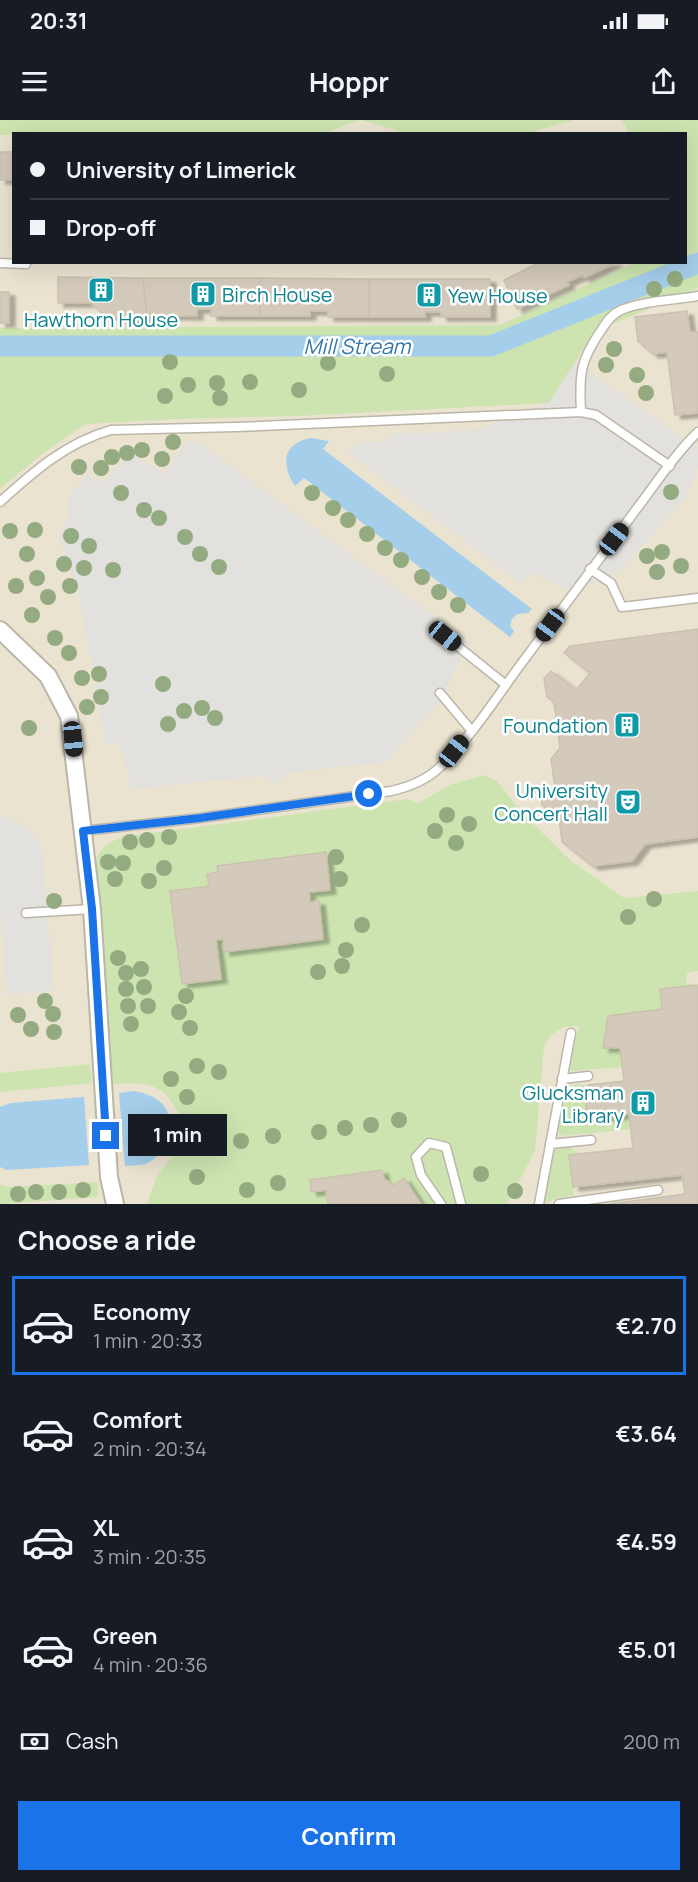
<!DOCTYPE html>
<html lang="en">
<head>
<meta charset="utf-8">
<style>
	body { margin:0; font-family:Manrope,sans-serif; background:#20242c; color:#f1f3f6; height:100vh; display:flex; flex-direction:column; font-size:22px; white-space:nowrap }
	* { box-sizing:border-box; margin:0 }
	p { font-size:20px; color:#9ea1a6 }
	.icon { flex:none; width:33px; height:33px; fill:none; stroke:currentColor; stroke-width:2; stroke-linecap:round; stroke-linejoin:round }
	.map { position:relative; height:1084px; overflow:hidden }
	.panel { display:flex; flex-direction:column; background:#171b24; flex:1 }
	.panel>* { flex:none }
	.guide { position:absolute; left:12px; top:12px; width:675px; height:132px; border-radius:0px; box-shadow:0 6px 24px #0002; display:grid; align-content:center; height:132px; padding:0 18px; background:#171b24 }
	.end { position:absolute; width:27px; height:27px; margin:-14px; border:8px solid #1a73e8; background:#fff; box-shadow:0 0 0 3px #fff }
	.from { border-radius:50% }
	.bubble { position:absolute; height:42px; border-radius:0px; background:#171b24; box-shadow:0 6px 24px #0002; font-size:20px; font-weight:700; line-height:42px; text-align:center }
	.car { position:absolute; width:18px; height:36px; margin:-18px -9px; border-radius:8px; box-shadow:0 0 4px 2px #0007; background:linear-gradient(#222 24%,#8ab4d8 0 40%,#222 0 76%,#8ab4d8 0 86%,#222 0) }
	.guide b { display:flex; align-items:center; gap:21px; height:57px; font-size:22px }
	.guide b+b { border-top:2px solid #363941 }
	.guide i { width:15px; height:15px; background:#f1f3f6 }
	ul { padding:0; list-style:none }
	li { display:flex; align-items:center; gap:18px; height:99px; margin:0 12px 9px; padding:0 6px; border:3px solid transparent; border-radius:0px }
	li div { flex:1 }
	li b { display:block; font-size:22px }
	li em { font-style:normal; font-weight:700 }
	li.selected { border-color:#1a73e8 }
	li>.icon { width:54px; height:54px; stroke-width:1.5 }
	h2 { padding:0 18px; font-size:27px; line-height:72px }
	.pay { display:flex; align-items:center; gap:15px; height:66px; padding:0 18px; font-size:22px }
	.pay p { margin-inline-start:auto }
	.cta { display:flex; gap:12px; margin-top:auto; padding:12px 18px }
	.cta a { flex:1; height:69px; border-radius:0px; background:#1a73e8; color:#fff; font-size:24px; font-weight:700; line-height:69px; text-align:center }
	.status { display:flex; justify-content:space-between; align-items:center; height:42px; padding:0 30px; background:#171b24; direction:ltr }
	.status svg { height:16px; fill:currentColor }
	header { display:flex; justify-content:space-between; align-items:center; height:78px; padding:0 18px; background:#171b24; font-size:27px; font-weight:700 }
	.map>svg:first-child { display:block }
	.education { fill:#eae3d0; fill-rule:evenodd }
	.green { fill:#cde4b0 }
	.parking { fill:#e3e1dd }
	.water { fill:#a5ceeb }
	.lines { fill:none; stroke-linecap:round; stroke-linejoin:round }
	.canal { stroke:#a5ceeb; stroke-width:21 }
	.building { fill:#d3cabc; stroke:#cdc1af; stroke-width:1.5; filter:url(#shadow) }
	.lane-casing { stroke:#bcb6a9; stroke-width:11 }
	.street-casing { stroke:#bcb6a9; stroke-width:20 }
	.lane { stroke:#fff; stroke-width:8 }
	.street { stroke:#fff; stroke-width:16 }
	.tree { fill:#94aa80 }
	.route { stroke:#1a73e8; stroke-width:8 }
	.labels { text-anchor:middle; dominant-baseline:central; stroke-width:5; stroke-linejoin:round; paint-order:stroke }
	.culture-label { font-size:20px; fill:#0d838f; stroke:#fff; text-anchor:end }
	.water-label { font-size:21px; font-style:italic; fill:#3578a9; stroke:#fff }
</style>
</head>
<body>
<div class="status"><b>20:31</b><svg viewBox="0 0 49 12"><path d="M0 12V9h3v3zM5 12V6h3v6zM10 12V3h3v9zM15 12V0h3v12zM26 1h20v11H26zM47 4h2v5h-2z"/></svg></div>
<header><svg class="icon" aria-label="menu" viewBox="0 0 24 24"><path d="M4 6h16M4 12h16M4 18h16"/></svg>Hoppr<svg class="icon" aria-label="share" viewBox="0 0 24 24"><path d="M12 15V3M7 8l5-5 5 5M5 13v7h14v-7"/></svg></header>
<div class="map">
<svg width="698" height="1084" viewBox="0 0 698 1084">
	<defs>
		<filter id="shadow"><feDropShadow dx="6" dy="4" stdDeviation="1.5" flood-color="#0004"/></filter>
	</defs>
	<rect width="100%" height="100%" fill="#f2eee6"/>
	<path class="education" d="M0,0h698v1084h-698zM14,14h672v128h-672z"/>
	<g class="green">
		<path d="M0,0h360l-38,14h-308l-1,1h-13z"/>
		<path d="M361,0h213l-47,13 -118,1z"/>
		<path d="M621,0h77v168l-104,44 -45,71 -250,13 -122,3 -91,5 -43,29 -43,36v-161l500,-3 134,-62 52,-1v-128l-58,-1 -2,-8z"/>
		<path d="M484,655l13,6 25,32 48,47 54,38 74,-7v80l-11,2 -1,10 12,2 -36,24 -54,7 -5,31 17,1 2,19 -51,4 -1,-4 9,-41c-17,-1 -27,5 -35,20l-9,105 -28,53h-360l9,-26 34,-45 -3,-13c-13,-10 -10,-13 -19,-23 -14,-16 -36,-14 -55,-13l-18,-220c4,-16 13,-21 27,-27l285,-38 11,4 34,-19z"/>
		<path d="M90,944l2,19 -92,9v-19z"/>
		<path d="M576,964l12,1 4,33 37,-4 2,15 -67,7 -5,-2 -1,-4 9,-39 3,-5z"/>
		<path d="M567,1026l14,8 -12,2 5,39 -17,3 -13,6 8,-48 3,-7z"/>
		<path d="M98,1062v15l-98,7v-20l9,3z"/>
	</g>
	<g class="parking">
		<path d="M576,242l122,87v17l-12,32 -65,71 -46,23 -45,-19 -8,11 -174,-131 8,-10 31,-2 8,-8h36l46,-4 72,-26z"/>
		<path d="M189,321l11,2 270,200 -15,26 -12,29 -57,64 -100,11 -8,12 -16,-9 -130,13 -13,-46 -13,1 -27,-147 -20,-61 9,-18 -1,-19 20,-23 16,6 28,-30 33,22z"/>
		<path d="M0,695l12,3 18,13 10,14 3,9 11,137 -47,3 -7,-91z"/>
	</g>
	<g class="water">
		<path d="M311,318l18,3 -6,8 209,160 -4,4 -11,1 -5,5 -2,7 4,5 -4,6 -206,-159 -9,8c-14,-22 -13,-42 16,-48z"/>
		<path d="M134,971c12,2 26,7 32,18 8,18 0,45 -18,54 -6,3 -16,2 -23,3l-6,-73z"/>
		<path d="M84,977l5,68 -82,5 -7,-3v-60l11,-4z"/>
	</g>
	<g class="lines">
		<path class="canal" d="M0,226h491l207,-83"/>
	</g>
	<g class="building">
		<rect x="0" y="32" width="12" height="28"/>
		<path d="M540,142h77l-33,16 -1,-3 -16,7 2,3 -52,24 -13,-29z"/>
		<path d="M58,157l85,1 4,43 -21,-1 -24,-7 -11,-10h-33z"/>
		<path d="M143,158h117v38h-49v-7h-14v7l-50,-1z"/>
		<path d="M260,158l109,1v38h-41v-6h-18v5h-50z"/>
		<path d="M369,159h121v38h-49v-5h-16v5h-56z"/>
		<rect x="0" y="172" width="9" height="31"/>
		<path d="M687,191l3,21h8v81l-23,2 -8,-63 -14,2 -15,-13 -3,-24z"/>
		<path d="M698,509v208l-53,7 -13,17 -39,5 -31,-24 -4,-33 -10,1 -6,-5 -2,-16 15,-1 -4,-29 9,-11 -6,-46 -7,-5 -3,-18 7,-8 25,19 14,-17 -26,-20 6,-7z"/>
		<path d="M326,732l4,38 -21,2 1,10 9,-1 4,38 -99,13 -1,-13 -7,1 5,39 -39,5 -12,-93 39,-5 -2,-12 11,-2 -1,-6z"/>
		<path d="M698,865v219h-89l76,-10 -3,-19 -109,12 -4,-32 64,-7 -4,-34 -37,4v-3l-7,1 3,-31 36,-4 -4,-33h-17l5,-32 54,-7 -2,-20z"/>
		<path d="M382,1050l2,9 10,6 10,-7 17,26h-93l-2,-14 -15,2 -1,-12z"/>
	</g>
	<g class="lines">
		<g class="lane-casing">
			<g id="lane">
				<path d="M0,143l26,1"/>
				<path d="M581,292c-2,-39 -1,-51 21,-83 5,-8 10,-15 19,-19 21,-9 54,-10 77,-14"/>
				<path d="M0,382c33,-30 67,-60 111,-72l125,-3 345,-15 15,3 74,51"/>
				<path d="M590,449l21,14 11,24 76,-9"/>
				<path d="M445,516l61,49"/>
				<path d="M440,573l31,37"/>
				<path d="M83,711l117,-13 191,-27c18,-4 34,-10 48,-23 31,-29 57,-70 82,-104 39,-53 78,-105 117,-157 19,-25 37,-53 60,-75"/>
				<path d="M26,793l66,-4"/>
				<path d="M562,959l26,-3"/>
				<path d="M550,1024l41,-4"/>
				<path d="M441,1084l-20,-29 -5,-18 13,-14 17,4 15,57"/>
				<path d="M539,1084l32,-171"/>
				<path d="M559,1084l99,-14"/>
			</g>
		</g>
		<g class="street-casing">
			<path id="street" d="M0,510l48,46 21,40 23,193 17,268 6,27"/>
		</g>
		<use href="#lane" class="lane"/>
		<use href="#street" class="street"/>
	</g>
	<g class="tree">
		<circle cx="675" cy="159" r="8"/>
		<circle cx="654" cy="169" r="8"/>
		<circle cx="614" cy="229" r="8"/>
		<circle cx="170" cy="242" r="8"/>
		<circle cx="328" cy="243" r="8"/>
		<circle cx="606" cy="245" r="8"/>
		<circle cx="387" cy="254" r="8"/>
		<circle cx="637" cy="255" r="8"/>
		<circle cx="250" cy="262" r="8"/>
		<circle cx="217" cy="263" r="8"/>
		<circle cx="188" cy="265" r="8"/>
		<circle cx="299" cy="270" r="8"/>
		<circle cx="646" cy="273" r="8"/>
		<circle cx="165" cy="276" r="8"/>
		<circle cx="220" cy="278" r="8"/>
		<circle cx="173" cy="322" r="8"/>
		<circle cx="142" cy="330" r="8"/>
		<circle cx="127" cy="333" r="8"/>
		<circle cx="112" cy="337" r="8"/>
		<circle cx="162" cy="339" r="8"/>
		<circle cx="79" cy="347" r="8"/>
		<circle cx="101" cy="348" r="8"/>
		<circle cx="671" cy="372" r="8"/>
		<circle cx="121" cy="373" r="8"/>
		<circle cx="312" cy="373" r="8"/>
		<circle cx="333" cy="388" r="8"/>
		<circle cx="144" cy="390" r="8"/>
		<circle cx="159" cy="398" r="8"/>
		<circle cx="348" cy="400" r="8"/>
		<circle cx="35" cy="410" r="8"/>
		<circle cx="10" cy="411" r="8"/>
		<circle cx="367" cy="414" r="8"/>
		<circle cx="71" cy="416" r="8"/>
		<circle cx="185" cy="417" r="8"/>
		<circle cx="89" cy="426" r="8"/>
		<circle cx="385" cy="428" r="8"/>
		<circle cx="662" cy="432" r="8"/>
		<circle cx="27" cy="434" r="8"/>
		<circle cx="200" cy="434" r="8"/>
		<circle cx="647" cy="436" r="8"/>
		<circle cx="401" cy="440" r="8"/>
		<circle cx="64" cy="444" r="8"/>
		<circle cx="681" cy="446" r="8"/>
		<circle cx="219" cy="447" r="8"/>
		<circle cx="84" cy="448" r="8"/>
		<circle cx="113" cy="450" r="8"/>
		<circle cx="657" cy="452" r="8"/>
		<circle cx="422" cy="457" r="8"/>
		<circle cx="37" cy="458" r="8"/>
		<circle cx="16" cy="466" r="8"/>
		<circle cx="70" cy="466" r="8"/>
		<circle cx="439" cy="472" r="8"/>
		<circle cx="48" cy="477" r="8"/>
		<circle cx="458" cy="485" r="8"/>
		<circle cx="32" cy="495" r="8"/>
		<circle cx="55" cy="518" r="8"/>
		<circle cx="69" cy="533" r="8"/>
		<circle cx="99" cy="554" r="8"/>
		<circle cx="82" cy="558" r="8"/>
		<circle cx="163" cy="564" r="8"/>
		<circle cx="101" cy="577" r="8"/>
		<circle cx="87" cy="587" r="8"/>
		<circle cx="202" cy="588" r="8"/>
		<circle cx="184" cy="591" r="8"/>
		<circle cx="215" cy="598" r="8"/>
		<circle cx="168" cy="604" r="8"/>
		<circle cx="29" cy="608" r="8"/>
		<circle cx="447" cy="695" r="8"/>
		<circle cx="469" cy="704" r="8"/>
		<circle cx="435" cy="711" r="8"/>
		<circle cx="169" cy="717" r="8"/>
		<circle cx="147" cy="720" r="8"/>
		<circle cx="130" cy="722" r="8"/>
		<circle cx="456" cy="723" r="8"/>
		<circle cx="336" cy="737" r="8"/>
		<circle cx="108" cy="742" r="8"/>
		<circle cx="123" cy="743" r="8"/>
		<circle cx="164" cy="748" r="8"/>
		<circle cx="115" cy="759" r="8"/>
		<circle cx="340" cy="759" r="8"/>
		<circle cx="149" cy="761" r="8"/>
		<circle cx="654" cy="779" r="8"/>
		<circle cx="54" cy="781" r="8"/>
		<circle cx="628" cy="797" r="8"/>
		<circle cx="362" cy="805" r="8"/>
		<circle cx="346" cy="830" r="8"/>
		<circle cx="118" cy="838" r="8"/>
		<circle cx="342" cy="846" r="8"/>
		<circle cx="141" cy="849" r="8"/>
		<circle cx="318" cy="852" r="8"/>
		<circle cx="126" cy="853" r="8"/>
		<circle cx="144" cy="867" r="8"/>
		<circle cx="126" cy="869" r="8"/>
		<circle cx="186" cy="876" r="8"/>
		<circle cx="45" cy="881" r="8"/>
		<circle cx="128" cy="886" r="8"/>
		<circle cx="148" cy="886" r="8"/>
		<circle cx="179" cy="892" r="8"/>
		<circle cx="53" cy="894" r="8"/>
		<circle cx="18" cy="895" r="8"/>
		<circle cx="131" cy="904" r="8"/>
		<circle cx="190" cy="908" r="8"/>
		<circle cx="31" cy="909" r="8"/>
		<circle cx="54" cy="912" r="8"/>
		<circle cx="197" cy="946" r="8"/>
		<circle cx="219" cy="952" r="8"/>
		<circle cx="171" cy="959" r="8"/>
		<circle cx="187" cy="977" r="8"/>
		<circle cx="399" cy="1000" r="8"/>
		<circle cx="371" cy="1005" r="8"/>
		<circle cx="345" cy="1008" r="8"/>
		<circle cx="319" cy="1012" r="8"/>
		<circle cx="273" cy="1016" r="8"/>
		<circle cx="241" cy="1021" r="8"/>
		<circle cx="199" cy="1025" r="8"/>
		<circle cx="481" cy="1054" r="8"/>
		<circle cx="197" cy="1057" r="8"/>
		<circle cx="278" cy="1063" r="8"/>
		<circle cx="83" cy="1070" r="8"/>
		<circle cx="247" cy="1070" r="8"/>
		<circle cx="515" cy="1071" r="8"/>
		<circle cx="36" cy="1072" r="8"/>
		<circle cx="59" cy="1072" r="8"/>
		<circle cx="18" cy="1074" r="8"/>
	</g>
	<g class="lines">
		<path class="route" d="M106,1016l-14,-227 -9,-78 117,-13 169,-24"/>
	</g>
	<defs>
		<g id="building-square" transform="scale(1.35)"><rect x="-9" y="-9" width="18" height="18" rx="4" fill="#0f9aa8" stroke="#fff"/><path d="M-4-6H4V6H1V3H-1V6H-4ZM-2.5-4.3h1.7v1.8h-1.7ZM.8-4.3h1.7v1.8H.8ZM-2.5-1h1.7V.8h-1.7ZM.8-1h1.7V.8H.8Z" fill="#fff"/></g>
		<g id="theatre-square" transform="scale(1.35)"><rect x="-9" y="-9" width="18" height="18" rx="4" fill="#0f9aa8" stroke="#fff"/><path d="M-5-5.5Q0-4 5-5.5V0Q5 5 0 6Q-5 5-5 0ZM-3.3-2.5H-1v1.5H-3.3ZM1-2.5H3.3v1.5H1ZM-2.8 1Q0 5.5 2.8 1Z" fill="#fff"/></g>
	</defs>
	<g fill-rule="evenodd">
		<use href="#building-square" x="101" y="170"/>
		<use href="#building-square" x="203" y="174"/>
		<use href="#building-square" x="429" y="175"/>
		<use href="#building-square" x="627" y="605"/>
		<use href="#theatre-square" x="628" y="682"/>
		<use href="#building-square" x="643" y="983"/>
	</g>
	<g class="labels">
		<g class="culture-label">
			<text x="222" y="174" text-anchor="start">Birch House</text>
			<text x="448" y="175" text-anchor="start">Yew House</text>
			<text x="101" y="199" text-anchor="middle">Hawthorn House</text>
			<text x="608" y="605">Foundation</text>
			<text x="608" y="670">University<tspan x="608" dy="23">Concert Hall</tspan></text>
			<text x="624" y="972">Glucksman<tspan x="624" dy="23">Library</tspan></text>
		</g>
		<g class="water-label">
			<text x="357" y="226">Mill Stream</text>
		</g>
	</g>
</svg>
<i class="end from" style="left:369px;top:674px"></i>
<i class="end" style="left:106px;top:1016px"></i>
<div class="bubble" style="left:128px;top:994px;width:99px">1 min</div>
<i class="car" style="left:614px;top:419px;rotate:37deg"></i>
<i class="car" style="left:550px;top:505px;rotate:216deg"></i>
<i class="car" style="left:445px;top:516px;rotate:129deg"></i>
<i class="car" style="left:73px;top:619px;rotate:174deg"></i>
<i class="car" style="left:454px;top:631px;rotate:38deg"></i>
<div class="guide">
<b><i class="from"></i>University of Limerick</b>
<b><i></i>Drop-off</b>
</div>
</div>
<section class="panel">
<h2>Choose a ride</h2>
<ul>
<li class="selected"><svg class="icon" aria-label="car" viewBox="0 0 24 24"><path d="M5 17H2v-5l4-1 3-4h7l3 4 3 1v5h-3M9 17h6M6 11h13"/><circle cx="7" cy="17" r="2"/><circle cx="17" cy="17" r="2"/></svg><div><b>Economy</b><p>1 min · 20:33</p></div><em>€2.70</em></li>
<li><svg class="icon" aria-label="car" viewBox="0 0 24 24"><path d="M5 17H2v-5l4-1 3-4h7l3 4 3 1v5h-3M9 17h6M6 11h13"/><circle cx="7" cy="17" r="2"/><circle cx="17" cy="17" r="2"/></svg><div><b>Comfort</b><p>2 min · 20:34</p></div><em>€3.64</em></li>
<li><svg class="icon" aria-label="car" viewBox="0 0 24 24"><path d="M5 17H2v-5l4-1 3-4h7l3 4 3 1v5h-3M9 17h6M6 11h13"/><circle cx="7" cy="17" r="2"/><circle cx="17" cy="17" r="2"/></svg><div><b>XL</b><p>3 min · 20:35</p></div><em>€4.59</em></li>
<li><svg class="icon" aria-label="car" viewBox="0 0 24 24"><path d="M5 17H2v-5l4-1 3-4h7l3 4 3 1v5h-3M9 17h6M6 11h13"/><circle cx="7" cy="17" r="2"/><circle cx="17" cy="17" r="2"/></svg><div><b>Green</b><p>4 min · 20:36</p></div><em>€5.01</em></li>
</ul>
<div class="pay"><svg class="icon" aria-label="cash" viewBox="0 0 24 24"><path d="M3 7h18v10H3z"/><circle cx="12" cy="12" r="2"/></svg>Cash<p>200 m</p></div>
<div class="cta"><a>Confirm</a></div>
</section>
</body>
</html>
